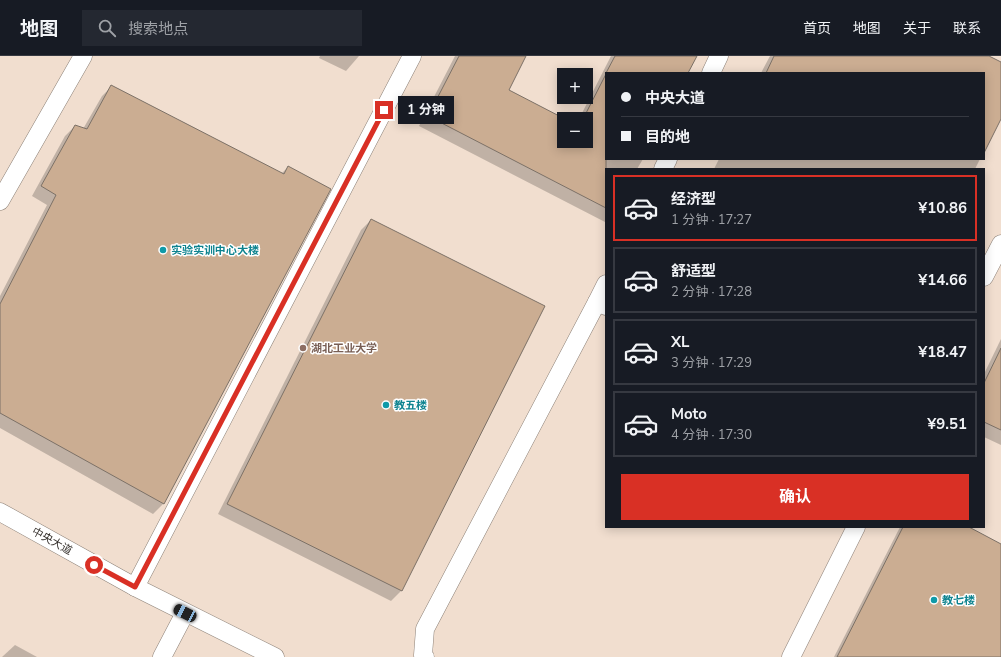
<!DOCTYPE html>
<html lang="zh">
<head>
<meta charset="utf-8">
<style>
	body { margin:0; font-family:"Nunito Sans","Noto Sans SC",sans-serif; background:#242831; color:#f1f3f6; height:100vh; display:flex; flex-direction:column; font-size:15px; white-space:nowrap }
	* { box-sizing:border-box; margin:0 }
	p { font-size:13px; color:#9ea1a6 }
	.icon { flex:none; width:22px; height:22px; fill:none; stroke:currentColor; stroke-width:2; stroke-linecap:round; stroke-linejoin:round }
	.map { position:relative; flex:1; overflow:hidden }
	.details { position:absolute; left:605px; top:112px; width:380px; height:360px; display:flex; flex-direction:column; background:#171b24; border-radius:0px; box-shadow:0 2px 10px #0003 }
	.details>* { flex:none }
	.top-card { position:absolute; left:605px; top:16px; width:380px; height:88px; border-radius:0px; box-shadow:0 2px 10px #0003; display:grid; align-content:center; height:88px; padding:0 16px; background:#171b24 }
	.fabs { position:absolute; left:557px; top:12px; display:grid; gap:8px }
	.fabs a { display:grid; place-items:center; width:36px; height:36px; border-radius:0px; background:#171b24; box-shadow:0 2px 10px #0003; font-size:20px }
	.end { position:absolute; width:18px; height:18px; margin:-9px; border:5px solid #d93025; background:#fff; box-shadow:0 0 0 2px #fff }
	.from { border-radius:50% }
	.bubble { position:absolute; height:28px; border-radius:0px; background:#171b24; box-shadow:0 2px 10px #0003; font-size:13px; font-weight:700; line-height:28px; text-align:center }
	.car { position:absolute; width:12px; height:24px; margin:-12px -6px; border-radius:5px; box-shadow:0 0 3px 1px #0007; background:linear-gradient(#222 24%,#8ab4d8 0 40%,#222 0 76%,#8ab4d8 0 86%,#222 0) }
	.top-card b { display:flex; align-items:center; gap:14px; height:38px; font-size:15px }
	.top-card b+b { border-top:1px solid #363941 }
	.top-card i { width:10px; height:10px; background:#f1f3f6 }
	ul { padding:7px 0 0; list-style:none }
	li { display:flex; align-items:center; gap:12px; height:66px; margin:0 8px 6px; padding:0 8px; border:2px solid #363941; border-radius:0px }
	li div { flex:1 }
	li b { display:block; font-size:15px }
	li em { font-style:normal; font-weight:700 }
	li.selected { border-color:#d93025 }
	li>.icon { width:36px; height:36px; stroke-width:1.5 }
	.primary-button { display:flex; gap:8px; margin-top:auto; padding:8px 16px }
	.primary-button a { flex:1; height:46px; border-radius:0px; background:#d93025; color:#fff; font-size:16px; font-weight:700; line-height:46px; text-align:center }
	header { display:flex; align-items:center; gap:24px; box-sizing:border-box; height:56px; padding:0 20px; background:#171b24; border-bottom:1px solid #363941 }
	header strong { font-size:19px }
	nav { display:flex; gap:22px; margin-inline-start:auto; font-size:14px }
	.search { width:280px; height:36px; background:#242831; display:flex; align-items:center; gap:10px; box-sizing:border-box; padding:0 14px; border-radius:0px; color:#9ea1a6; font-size:15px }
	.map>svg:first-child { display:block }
	.built { fill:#f1decf; fill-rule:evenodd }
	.shadow { fill:#0003 }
	.building { fill:#cbad92; stroke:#7c7167 }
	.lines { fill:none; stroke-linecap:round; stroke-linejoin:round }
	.street-casing { stroke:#8c8077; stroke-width:19 }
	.street { stroke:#fff; stroke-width:18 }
	.route { stroke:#d93025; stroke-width:5 }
	.culture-dot { fill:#0f9aa8; stroke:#fff; stroke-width:1.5 }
	.education-dot { fill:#8d6e63; stroke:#fff; stroke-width:1.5 }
	.labels { text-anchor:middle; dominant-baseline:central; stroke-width:3; stroke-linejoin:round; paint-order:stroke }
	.culture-label { font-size:11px; font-weight:bold; fill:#0d838f; stroke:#fff; text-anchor:start }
	.education-label { font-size:11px; font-weight:bold; fill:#785e54; stroke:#fff; text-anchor:start }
	.street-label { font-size:11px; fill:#36312d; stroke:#fff }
</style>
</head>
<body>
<header>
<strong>地图</strong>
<div class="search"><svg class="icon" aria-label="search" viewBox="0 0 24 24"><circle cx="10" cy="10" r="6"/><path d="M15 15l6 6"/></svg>搜索地点</div>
<nav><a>首页</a><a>地图</a><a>关于</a><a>联系</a></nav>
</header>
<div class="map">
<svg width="1001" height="601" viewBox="0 0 1001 601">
	<rect width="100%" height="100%" fill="#f8ece1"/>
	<path class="built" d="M0,0h1001v601h-1001zM606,17h378v86h-378zM564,19h22v22h-22zM564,63h22v22h-22zM606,113h378v358h-378z"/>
	<g class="shadow">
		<path d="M320,0h39l-13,15 -27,-13z"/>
		<path d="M455,0h70l-18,34 57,51h22v-22h-7l32,-63h85l-9,17h-81v86h37l-6,10h-31l-1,53 -186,-96z"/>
		<path d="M770,0h217l14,7v54l-17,34v-78h-223z"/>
		<path d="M112,30l169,88 7,-7 -125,337 -10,10 -153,-86v-132l47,-91 -15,-9 33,-60 10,-10 8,3 19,-33z"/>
		<path d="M719,103h261l-5,10h-261z"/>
		<path d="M371,164l172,86 -142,285 -10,10 -173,-87 143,-284z"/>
		<path d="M1001,283v106l-17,-8v-63z"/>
		<path d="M900,471h67l34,18v112h-167z"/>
		<path d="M15,589l22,12h-35z"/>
	</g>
	<g class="building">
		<path d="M459,0h67l-17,34 56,29 -1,22h22v-22h-3l23,-45v134l-178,-92z"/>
		<path d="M615,0h82l-9,17h-82z"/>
		<path d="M774,0h215l12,6v57l-17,34v-80h-218z"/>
		<path d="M111,29l173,89 4,-8 43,23 -167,315 -164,-91v-109l56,-109 -15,-9 34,-61 12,4z"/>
		<path d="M371,163l174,87 -143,285 -175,-87z"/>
		<path d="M1001,292v82l-17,-8v-39z"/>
		<path d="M903,471h66l32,17v113h-164z"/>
	</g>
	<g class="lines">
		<g class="street-casing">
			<g id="street">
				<path d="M711,17l8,-17"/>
				<path d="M663,113l5,-10"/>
				<path d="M0,145l83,-145"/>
				<path d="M984,221l17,-33"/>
				<path d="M606,228l-9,18 9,4"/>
				<path d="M0,456l135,75 140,70"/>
				<path d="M135,531l277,-531"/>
				<path d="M162,601l23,-44"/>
				<path d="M425,601l-2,-2 2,-26 172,-327"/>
				<path d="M791,601l65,-130"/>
			</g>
		</g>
		<use href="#street" class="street"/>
	</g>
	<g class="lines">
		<path class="route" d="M94,509l41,22 249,-477"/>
	</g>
	<g class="culture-dot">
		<circle cx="163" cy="194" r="4"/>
		<circle cx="386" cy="349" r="4"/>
		<circle cx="934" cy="544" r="4"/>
	</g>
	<circle class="education-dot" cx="303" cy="292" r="4"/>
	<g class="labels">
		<g class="culture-label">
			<text x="171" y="194">实验实训中心大楼</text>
			<text x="394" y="349">教五楼</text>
			<text x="942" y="544">教七楼</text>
		</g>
		<g class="education-label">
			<text x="311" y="292">湖北工业大学</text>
		</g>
		<g class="street-label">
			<text transform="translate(52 485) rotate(29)">中央大道</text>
		</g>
	</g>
</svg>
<div class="fabs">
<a>+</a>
<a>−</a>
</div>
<i class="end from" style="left:94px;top:509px"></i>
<i class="end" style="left:384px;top:54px"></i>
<div class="bubble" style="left:398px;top:40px;width:56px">1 分钟</div>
<i class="car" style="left:185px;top:557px;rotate:297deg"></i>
<div class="top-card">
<b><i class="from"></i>中央大道</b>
<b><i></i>目的地</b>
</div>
<section class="details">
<ul>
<li class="selected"><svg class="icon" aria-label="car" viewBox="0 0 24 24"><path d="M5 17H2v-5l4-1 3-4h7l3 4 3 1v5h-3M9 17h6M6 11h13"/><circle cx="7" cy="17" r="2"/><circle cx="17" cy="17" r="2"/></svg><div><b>经济型</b><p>1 分钟 · 17:27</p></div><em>¥10.86</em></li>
<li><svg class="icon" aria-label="car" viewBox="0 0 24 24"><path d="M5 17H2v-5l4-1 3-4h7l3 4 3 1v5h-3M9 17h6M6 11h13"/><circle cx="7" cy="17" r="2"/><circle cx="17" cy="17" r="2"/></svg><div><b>舒适型</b><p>2 分钟 · 17:28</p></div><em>¥14.66</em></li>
<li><svg class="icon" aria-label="car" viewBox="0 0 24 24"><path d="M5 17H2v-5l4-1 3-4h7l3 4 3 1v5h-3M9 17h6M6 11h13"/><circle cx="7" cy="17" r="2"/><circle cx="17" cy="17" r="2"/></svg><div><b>XL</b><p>3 分钟 · 17:29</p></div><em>¥18.47</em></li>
<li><svg class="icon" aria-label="car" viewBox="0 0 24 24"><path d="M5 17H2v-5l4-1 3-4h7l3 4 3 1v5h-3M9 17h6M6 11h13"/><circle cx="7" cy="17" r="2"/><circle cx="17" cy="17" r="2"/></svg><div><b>Moto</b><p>4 分钟 · 17:30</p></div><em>¥9.51</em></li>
</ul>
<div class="primary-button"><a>确认</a></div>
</section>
</div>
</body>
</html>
